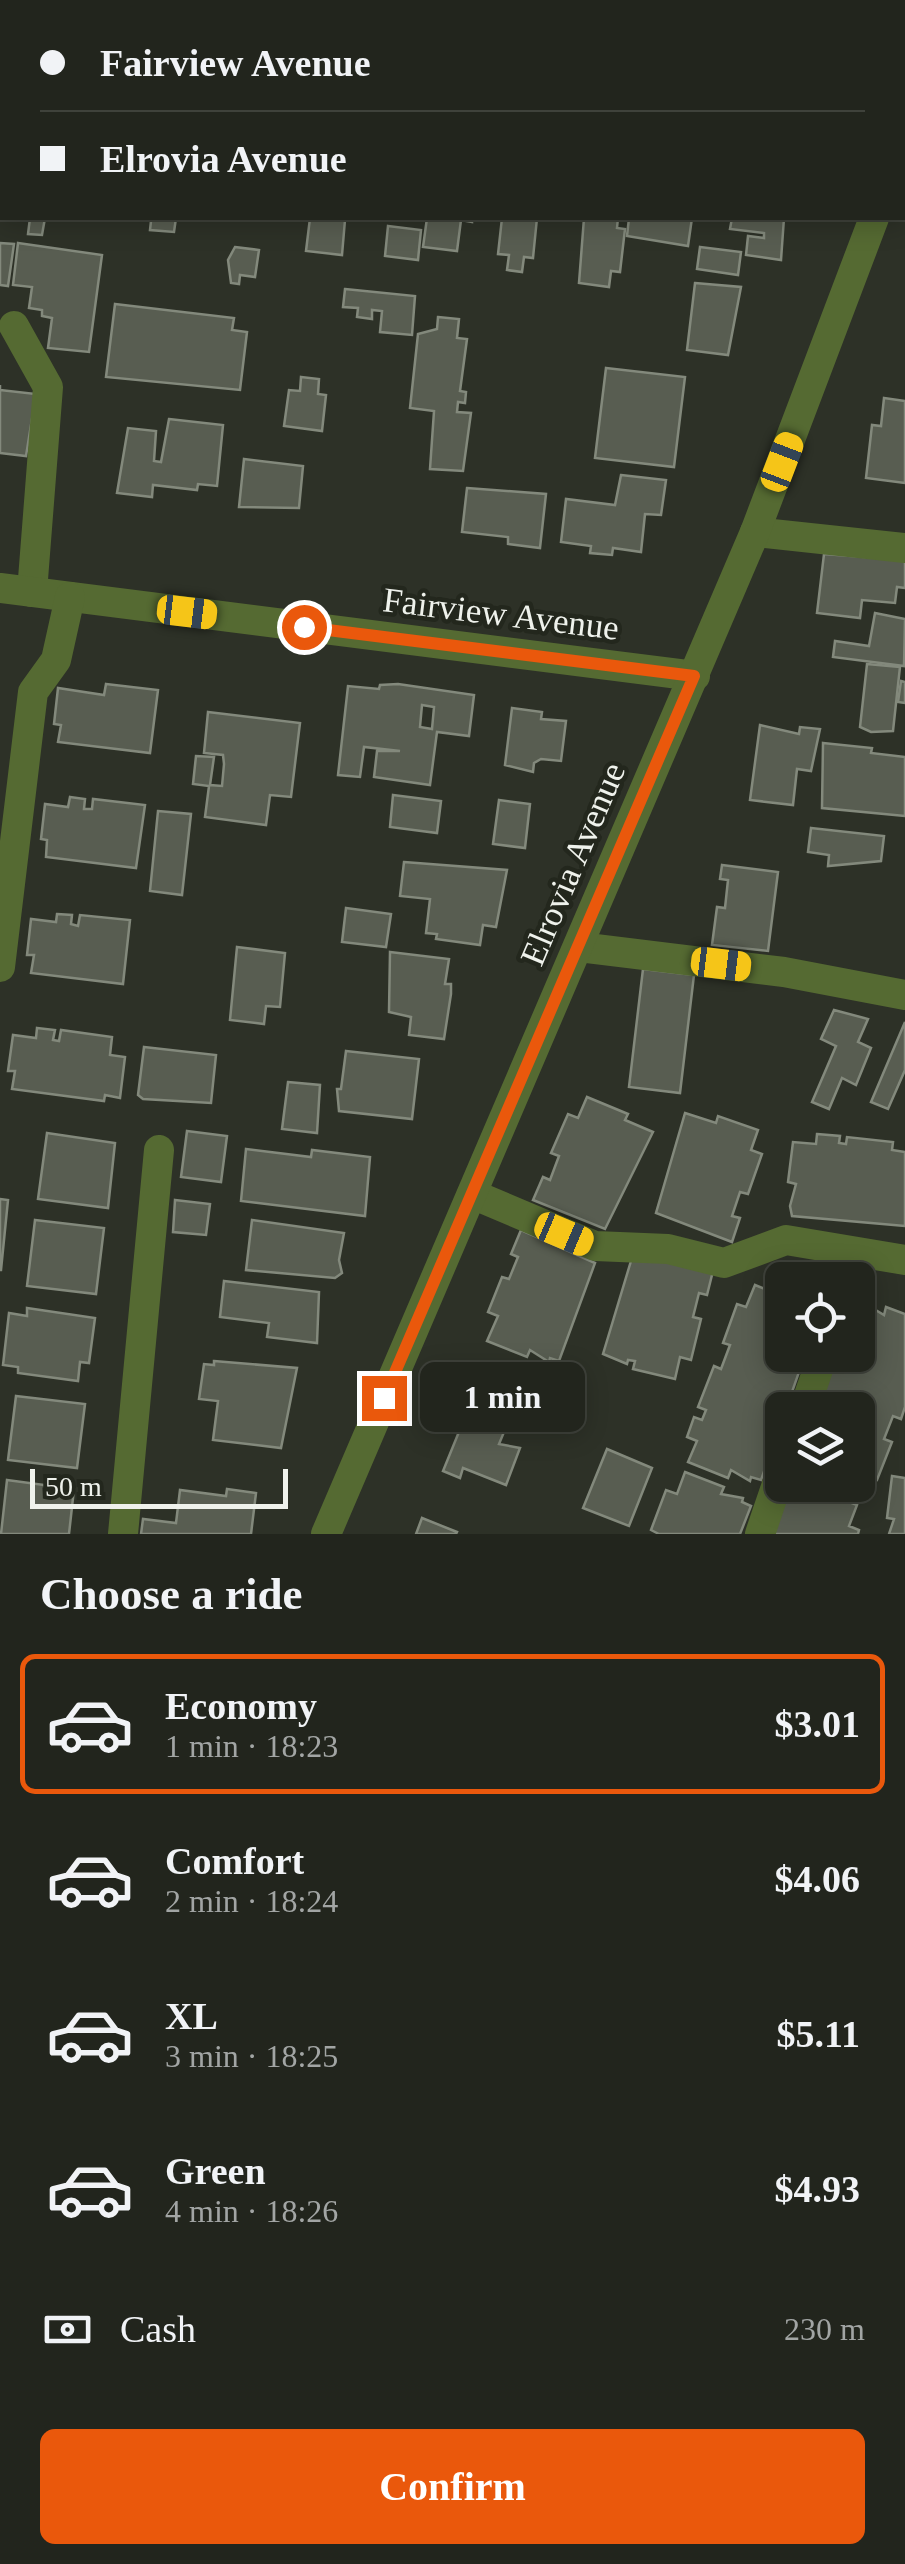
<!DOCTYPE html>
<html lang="en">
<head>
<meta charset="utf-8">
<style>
	body { margin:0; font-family:"Times New Roman",serif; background:#2e312a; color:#f1f3f6; height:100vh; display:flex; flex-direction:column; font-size:38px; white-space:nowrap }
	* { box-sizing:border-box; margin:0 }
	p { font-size:32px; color:#a2a5a4 }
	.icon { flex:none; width:55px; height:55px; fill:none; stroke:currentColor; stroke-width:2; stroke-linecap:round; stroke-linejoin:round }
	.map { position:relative; height:1534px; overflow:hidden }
	.sheet { display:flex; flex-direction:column; background:#22251d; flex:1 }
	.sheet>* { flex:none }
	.banner { position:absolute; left:0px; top:0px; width:905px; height:220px; box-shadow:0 5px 25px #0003,0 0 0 2px #3f423b; display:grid; align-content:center; height:220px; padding:0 40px; background:#22251d }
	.fabs { position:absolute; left:765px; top:1262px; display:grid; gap:20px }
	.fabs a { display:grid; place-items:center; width:110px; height:110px; border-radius:15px; background:#22251d; box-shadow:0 5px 25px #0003,0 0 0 2px #3f423b; font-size:50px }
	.scale { position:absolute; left:30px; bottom:25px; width:258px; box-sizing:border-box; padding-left:10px; border:5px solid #eff2ec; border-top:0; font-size:28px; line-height:35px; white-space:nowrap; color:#eff2ec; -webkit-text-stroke:8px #23271d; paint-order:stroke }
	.end { position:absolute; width:45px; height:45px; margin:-22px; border:12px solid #ea580c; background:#fff; box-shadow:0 0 0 5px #fff }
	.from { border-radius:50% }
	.bubble { position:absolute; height:70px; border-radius:15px; background:#22251d; box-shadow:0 5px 25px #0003,0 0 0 2px #3f423b; font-size:32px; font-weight:700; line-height:70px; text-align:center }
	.car { position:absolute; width:30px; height:60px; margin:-30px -15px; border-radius:12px; box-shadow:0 0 8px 2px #0007; background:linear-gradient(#f5c518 24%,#345 0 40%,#f5c518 0 76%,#345 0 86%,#f5c518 0) }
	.banner b { display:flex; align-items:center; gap:35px; height:95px; font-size:38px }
	.banner b+b { border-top:2px solid #3f423b }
	.banner i { width:25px; height:25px; background:#f1f3f6 }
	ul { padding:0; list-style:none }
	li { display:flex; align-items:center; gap:30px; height:140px; margin:0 20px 15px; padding:0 20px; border:5px solid transparent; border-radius:15px }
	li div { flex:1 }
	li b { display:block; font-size:38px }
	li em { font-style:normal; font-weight:700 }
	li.selected { border-color:#ea580c }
	li>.icon { width:90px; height:90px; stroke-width:1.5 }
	h2 { padding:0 40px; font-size:45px; line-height:120px }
	.pay { display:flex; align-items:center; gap:25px; height:110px; padding:0 40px; font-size:38px }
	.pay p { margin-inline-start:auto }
	.button { display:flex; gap:20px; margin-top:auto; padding:20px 40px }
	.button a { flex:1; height:115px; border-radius:15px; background:#ea580c; color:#fff; font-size:40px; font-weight:700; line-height:115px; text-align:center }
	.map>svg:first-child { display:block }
	.building { fill:#585d51; stroke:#83897c; stroke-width:2.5; fill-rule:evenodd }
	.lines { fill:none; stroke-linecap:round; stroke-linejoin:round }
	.minor { stroke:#556a32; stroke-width:30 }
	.route { stroke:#ea580c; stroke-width:12 }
	.labels { text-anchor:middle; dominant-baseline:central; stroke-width:9; stroke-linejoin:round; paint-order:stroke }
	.street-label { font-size:35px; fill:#eff2ec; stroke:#23271d }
</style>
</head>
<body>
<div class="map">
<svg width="905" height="1534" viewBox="0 0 905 1534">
	<rect width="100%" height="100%" fill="#2d3127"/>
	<g class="building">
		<path d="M762,0h84l-84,2z"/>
		<rect x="0" y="115" width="2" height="80"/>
		<path d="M30,218h15l-3,17 -14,-1z"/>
		<path d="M176,218l-2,14 -24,-2 1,-9 -18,-2z"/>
		<path d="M310,218l35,2 -3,35 -36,-4z"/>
		<path d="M427,218h45v4l-11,-2 -4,31 -34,-4z"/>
		<path d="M502,218h35l-4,40 -9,-1 -2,15 -15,-2 2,-15 -11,-1z"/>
		<path d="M584,218h34l-1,10 8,1 -5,43 -9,-1 -2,16 -30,-4z"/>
		<path d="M629,218h63l-4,28 -61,-10z"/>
		<path d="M732,218h52l-3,42 -35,-5 2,-19 16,2v-5l-34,-4z"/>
		<path d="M388,226l33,4 -3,30 -33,-4z"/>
		<path d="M0,243l14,1 -6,42 -8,-1z"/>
		<path d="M18,243l84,12 -13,97 -41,-4 4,-30 -10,-2v-6l-13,-2 3,-21 -19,-2z"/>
		<path d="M235,247l24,3 -4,27 -15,-2 -1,9 -8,-1 -3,-23z"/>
		<path d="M700,247l41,5 -3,23 -41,-6z"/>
		<path d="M695,283l46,4 -13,68 -41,-5z"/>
		<path d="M345,289l70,7 -3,39 -32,-3 2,-21 -10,-1v9l-15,-2 1,-9 -15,-1z"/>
		<path d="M115,304l119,14 -2,12 15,2 -7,58 -134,-13z"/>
		<path d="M438,317l21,2 -2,19 10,1 -7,52 6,1 -1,11 -7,-1 -1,10 14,1 -8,58 -33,-2 4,-58 -24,-3 8,-74 19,-5z"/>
		<path d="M606,368l79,9 -11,90 -79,-9z"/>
		<path d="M301,377l18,2 -1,15 8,1 -4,36 -38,-5 5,-36 11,1z"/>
		<path d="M0,385v5l36,4 -10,62 -26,-3z"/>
		<path d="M884,398l21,3v82l-39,-5 6,-53 9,1z"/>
		<path d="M169,419l54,6 -6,61 -19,-2 -1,6 -44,-5 -1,12 -35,-4 11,-65 28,3 -2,30 7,1z"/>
		<path d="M244,459l59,7 -4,42 -60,-1z"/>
		<path d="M621,475l45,5 -5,35 -16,-1 -4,38 -28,-4 -1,7 -22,-2 1,-7 -30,-4 5,-43 49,6z"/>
		<path d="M467,488l79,6 -6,54 -32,-4v-7l-46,-5z"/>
		<path d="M824,554l81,6v28l-8,-1 -2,16 -33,-3 -2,18 -43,-5z"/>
		<path d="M875,613l30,6 -1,47 -71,-9 2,-16 34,5z"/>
		<path d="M867,664l33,3 -7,64 -22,1 -11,-5z"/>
		<path d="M901,681l4,1v21l-7,-1z"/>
		<path d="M106,684l52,6 -8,63 -92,-11 3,-17 -7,-1 4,-36 46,7z"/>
		<path d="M398,684l76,11 -5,41 -32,-4 -7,53 -56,-8 3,-26h23l-36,-4 -4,30 -22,-2 10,-89 31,3 1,-4zM422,705l12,2 -2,22 -12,-2z"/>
		<path d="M512,708l30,4 -1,7 25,2 -5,40 -20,-2 -7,4 -1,9 -28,-7z"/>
		<path d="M208,712l92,11 -9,74 -21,-2 -4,30 -61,-8 4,-31 -16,-2 3,-28 18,1 -4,28 12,1 2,-22 -1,-9 -19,-2z"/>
		<path d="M760,725l39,9 1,-7 20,2 -9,42 -14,-2 -4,36 -43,-5z"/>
		<path d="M823,743l49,5 -1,5 34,4v59l-83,-8z"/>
		<path d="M393,795l48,6 -4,32 -47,-6z"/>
		<path d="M70,797l15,2 -1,10h8l1,-10 52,6 -9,63 -90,-11 1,-17 -6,-1 4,-35 23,3z"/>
		<path d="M499,800l31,4 -5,44 -32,-4z"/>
		<path d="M158,811l33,3 -9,81 -32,-4z"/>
		<path d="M811,828l73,8 -3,25 -53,5 1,-11 -21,-3z"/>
		<path d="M404,862l103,8 -11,57 -13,-2 -3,20 -44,-6 1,-5 -11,-1 4,-34 -30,-3z"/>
		<path d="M722,865l56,7 -10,79 -56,-6 5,-38 8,1 3,-28 -8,-1z"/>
		<path d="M346,908l45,6 -5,33 -44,-5z"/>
		<path d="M57,914l15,1 -1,9 7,2 2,-11 50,5 -7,64 -92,-11 3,-18h-7l4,-36 25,3z"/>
		<path d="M237,947l48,6 -5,54 -14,-1 -2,18 -34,-4z"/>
		<path d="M390,952l59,7 -4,25h6v10l-7,45 -35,-4 2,-18 -22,-5z"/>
		<path d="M643,969l51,6 -14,118 -51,-6z"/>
		<path d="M834,1010l34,9 -10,23 13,6 -15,37 -14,-7 -13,31 -17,-7 24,-56 -15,-7z"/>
		<path d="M905,1022v48l-17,39 -17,-7z"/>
		<path d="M37,1028l18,2 -2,10 6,1 2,-11 51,7 -2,18 15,2 -5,41 -15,-3 -1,6 -92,-12 3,-18h-7l5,-36 23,3z"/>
		<path d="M144,1047l72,8 -5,48 -68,-4 -5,-4z"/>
		<path d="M346,1051l73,8 -7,60 -73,-8 -2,-22h4z"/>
		<path d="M288,1082l32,3 -3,48 -35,-4z"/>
		<path d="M587,1097l41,17 -3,6 28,12 -48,97 -72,-29 10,-23 7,3 9,-24 -8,-3 17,-39 10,4z"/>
		<path d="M685,1113l31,10 2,-7 40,14 -7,20 11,4 -14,40 -8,-2 -8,24 8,2 -8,24 -76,-29z"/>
		<path d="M187,1131l40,5 -6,46 -40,-5z"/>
		<path d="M47,1133l68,10 -7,65 -70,-9z"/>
		<path d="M817,1134l23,2 -1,7 7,1 1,-7 46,5 -1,8 13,2v74l-113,-10 -2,-10 6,-22 -8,-2 5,-40 23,2z"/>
		<path d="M246,1149l65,8 1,-7 58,7 -5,59 -124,-15z"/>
		<path d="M0,1199l8,1 -7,70h-1z"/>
		<path d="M175,1200l35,4 -4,31 -33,-3z"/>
		<path d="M35,1220l69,8 -8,66 -69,-8z"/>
		<path d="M252,1220l92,13 -5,27 3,13 -7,5 -89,-8z"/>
		<path d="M521,1230l74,33 -36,98 -9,-3 -1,4 -19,-12 -3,7 -40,-16 11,-25 -10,-4 14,-35 7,2 9,-22 -7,-3z"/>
		<path d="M634,1251l79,20 -6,24 -8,-2 -6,24 8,2 -10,41 -11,-3 -5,22 -42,-10 2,-8 -7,-1 -1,4 -24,-10z"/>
		<path d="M224,1281l95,11 -2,51 -50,-6 2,-14 -49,-6z"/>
		<path d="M755,1285l27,11v59h23l-44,125 -10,-3 -1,4 -19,-11 -3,8 -40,-16 9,-21 -10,-4 7,-20 8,3 4,-10 -8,-3 16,-41 7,3 9,-24 -7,-2 14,-39 9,3z"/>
		<path d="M864,1303l20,12 2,-8 19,7v93l-4,12 -8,-3 -9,23 8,3 -15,38 -9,-3 -8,22 -38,-14h36v-75h-41l20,-55h21v-51z"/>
		<path d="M27,1308l68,10 -6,45 -9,-1 -2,19 -60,-8v-6l-15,-2 6,-52 18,3z"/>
		<path d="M214,1361l83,7 -16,80 -68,-8 5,-39 -19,-2 5,-35 10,1z"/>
		<path d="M524,1371l43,17 -16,40 -16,-6 4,-9 -29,-11z"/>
		<path d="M474,1395l44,18 -4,9 -5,-2 -10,24 21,4 -14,37 -43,-17 -3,10 -17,-7z"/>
		<path d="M16,1396l69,8 -8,64 -69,-8z"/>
		<path d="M607,1449l45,19 -23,58 -46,-18z"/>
		<path d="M685,1472l39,15 -3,7 22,4 -1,4 9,4 -11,28h-81l-8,-4 15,-40 11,4z"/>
		<path d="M892,1476l13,2v56h-16l5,-15 -7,-1z"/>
		<path d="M7,1480l67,9 -5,45h-68z"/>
		<path d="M784,1486l10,4 1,-4 20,10 3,-6 39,15 -8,21 10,4 -1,4h-88z"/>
		<path d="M227,1489l29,4 -5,41h-110l2,-15 33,4 4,-33 46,6z"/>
		<path d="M422,1518l35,14 -1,2h-40z"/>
	</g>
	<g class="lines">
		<g class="minor">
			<path d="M0,16h2"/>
			<path d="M902,143l3,-7"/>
			<path d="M14,326l34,61 -16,205"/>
			<path d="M755,532l150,16"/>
			<path d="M0,588l695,88"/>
			<path d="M579,947l205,25 121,23"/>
			<path d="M0,967l33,-275 23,-32 14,-63"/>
			<path d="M472,1194l123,52 73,3 56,14 62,-23 119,20"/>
			<path d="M804,1410l19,-55"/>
			<path d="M123,1534l36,-384"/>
			<path d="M326,1534l429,-1002 119,-314"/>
			<path d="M760,1534l22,-65"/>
		</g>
	</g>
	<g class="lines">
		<path class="route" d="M304,627l390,49 -310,722"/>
	</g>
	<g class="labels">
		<g class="street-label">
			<text transform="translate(501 614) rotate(7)">Fairview Avenue</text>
			<text transform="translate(573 864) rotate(-67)">Elrovia Avenue</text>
		</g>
	</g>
</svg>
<div class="fabs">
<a><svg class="icon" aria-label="locate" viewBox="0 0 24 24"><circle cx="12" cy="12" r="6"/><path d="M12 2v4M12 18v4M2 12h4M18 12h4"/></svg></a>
<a><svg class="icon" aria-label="layers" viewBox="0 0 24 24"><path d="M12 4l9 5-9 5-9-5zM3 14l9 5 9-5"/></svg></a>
</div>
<div class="scale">50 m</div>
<i class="end from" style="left:304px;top:627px"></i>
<i class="end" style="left:384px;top:1398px"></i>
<div class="bubble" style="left:420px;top:1362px;width:165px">1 min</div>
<i class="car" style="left:782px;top:462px;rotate:21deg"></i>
<i class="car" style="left:187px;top:612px;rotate:97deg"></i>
<i class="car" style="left:721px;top:964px;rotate:97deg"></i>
<i class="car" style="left:564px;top:1234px;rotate:113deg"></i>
<div class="banner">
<b><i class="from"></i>Fairview Avenue</b>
<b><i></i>Elrovia Avenue</b>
</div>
</div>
<section class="sheet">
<h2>Choose a ride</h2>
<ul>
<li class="selected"><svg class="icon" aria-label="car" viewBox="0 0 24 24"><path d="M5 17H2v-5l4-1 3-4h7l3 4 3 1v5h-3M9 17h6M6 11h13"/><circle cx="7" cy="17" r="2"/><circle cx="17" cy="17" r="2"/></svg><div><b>Economy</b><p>1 min · 18:23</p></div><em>$3.01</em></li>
<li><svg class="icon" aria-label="car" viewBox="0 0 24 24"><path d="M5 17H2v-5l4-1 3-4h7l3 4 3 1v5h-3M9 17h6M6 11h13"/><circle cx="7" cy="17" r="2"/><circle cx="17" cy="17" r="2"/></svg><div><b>Comfort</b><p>2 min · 18:24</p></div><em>$4.06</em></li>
<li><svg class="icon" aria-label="car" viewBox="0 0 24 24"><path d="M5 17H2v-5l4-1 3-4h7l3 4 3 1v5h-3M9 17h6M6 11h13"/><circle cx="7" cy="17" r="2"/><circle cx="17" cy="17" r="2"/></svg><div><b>XL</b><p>3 min · 18:25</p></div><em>$5.11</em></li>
<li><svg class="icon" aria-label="car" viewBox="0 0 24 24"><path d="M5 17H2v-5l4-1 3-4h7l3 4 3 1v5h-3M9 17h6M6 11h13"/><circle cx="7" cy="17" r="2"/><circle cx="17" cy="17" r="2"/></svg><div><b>Green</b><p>4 min · 18:26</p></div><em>$4.93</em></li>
</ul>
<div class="pay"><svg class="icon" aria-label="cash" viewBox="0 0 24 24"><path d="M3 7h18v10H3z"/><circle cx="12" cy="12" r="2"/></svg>Cash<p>230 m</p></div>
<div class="button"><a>Confirm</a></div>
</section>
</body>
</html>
